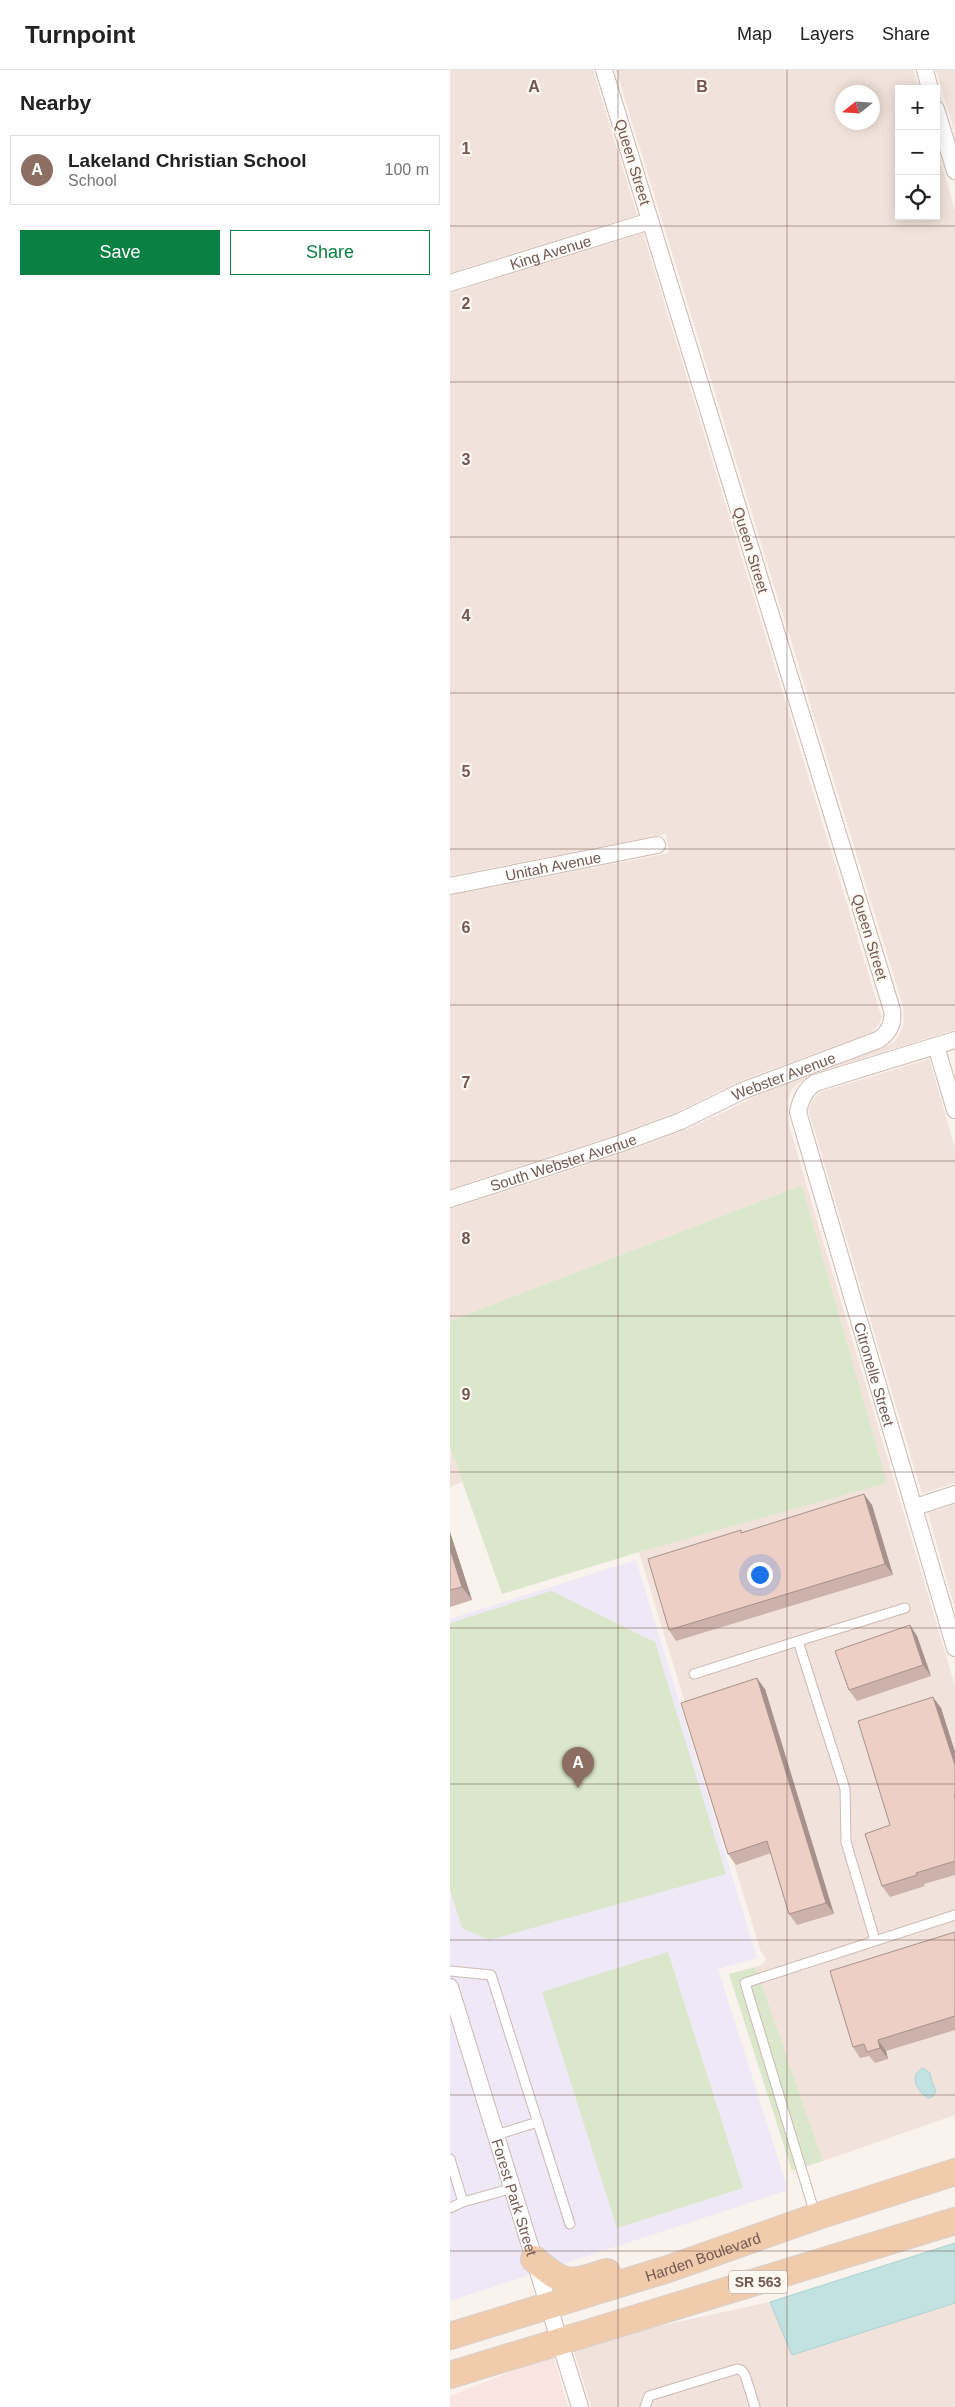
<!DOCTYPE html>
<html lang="en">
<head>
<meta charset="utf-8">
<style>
  body { margin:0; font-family:Arial,sans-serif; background:#f2f2f2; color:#222 }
  .controls { position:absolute; right:15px; top:15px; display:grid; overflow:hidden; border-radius:0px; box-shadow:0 2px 12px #0003 }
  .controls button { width:45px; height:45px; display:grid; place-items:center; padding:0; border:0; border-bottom:1px solid #e0e0e0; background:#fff; color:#222; font:25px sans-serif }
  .compass { position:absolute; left:385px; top:15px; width:45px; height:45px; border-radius:50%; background:#fff; box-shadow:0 2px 12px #0003; rotate:253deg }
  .you { position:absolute; left:309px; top:1504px; width:18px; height:18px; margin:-12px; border:4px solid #fff; border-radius:50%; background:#1a73e8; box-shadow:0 0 0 8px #1a73e833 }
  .badge { display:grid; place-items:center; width:32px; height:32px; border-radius:50%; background:#0b8043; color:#fff; font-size:16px; font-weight:700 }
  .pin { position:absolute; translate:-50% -41px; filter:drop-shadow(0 1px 2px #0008) }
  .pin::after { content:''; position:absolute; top:26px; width:18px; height:15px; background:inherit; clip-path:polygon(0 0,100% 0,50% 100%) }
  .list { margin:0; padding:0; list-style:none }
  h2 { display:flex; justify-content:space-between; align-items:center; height:65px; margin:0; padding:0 20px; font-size:21px }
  h2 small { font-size:16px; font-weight:400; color:#767676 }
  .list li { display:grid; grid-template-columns:32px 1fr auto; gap:15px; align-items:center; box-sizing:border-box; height:70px; margin:0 10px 10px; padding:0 10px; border:1px solid #e0e0e0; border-radius:0px }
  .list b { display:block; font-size:19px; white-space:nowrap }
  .list p { margin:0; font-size:16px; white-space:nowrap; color:#767676 }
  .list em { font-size:16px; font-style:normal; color:#767676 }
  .actions { display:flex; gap:10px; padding:15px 20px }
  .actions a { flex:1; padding:11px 0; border:1px solid #0b8043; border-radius:0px; text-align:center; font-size:18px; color:#0b8043 }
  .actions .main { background:#0b8043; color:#fff }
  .icon { flex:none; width:28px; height:28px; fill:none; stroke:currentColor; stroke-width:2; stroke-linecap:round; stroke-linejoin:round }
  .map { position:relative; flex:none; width:505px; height:2337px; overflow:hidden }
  header { display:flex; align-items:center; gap:30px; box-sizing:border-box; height:70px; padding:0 25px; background:#fff; border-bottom:1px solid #e0e0e0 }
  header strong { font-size:24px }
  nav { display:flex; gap:28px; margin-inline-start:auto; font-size:18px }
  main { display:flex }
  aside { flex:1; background:#fff }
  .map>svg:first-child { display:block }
  .residential { fill:#f1e3db; fill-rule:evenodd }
  .commercial { fill:#f9e4e1 }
  .education { fill:#efe8f7 }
  .green { fill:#dbe7cb }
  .water { fill:#c2e2e1; stroke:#a9d3d2 }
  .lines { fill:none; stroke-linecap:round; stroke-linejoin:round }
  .lane-casing { stroke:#ccbab2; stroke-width:11 }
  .street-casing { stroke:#ccbab2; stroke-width:18 }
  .primary-casing { stroke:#d8d0ce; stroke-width:28 }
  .lane { stroke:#fff; stroke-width:9 }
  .street { stroke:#fff; stroke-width:16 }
  .primary { stroke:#f0ccad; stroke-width:26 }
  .wall { fill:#ccb2aa }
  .shaded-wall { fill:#a6918b }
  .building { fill:#edcfc6; stroke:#a6918b }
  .grid { fill:none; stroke:#735851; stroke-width:1; stroke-opacity:0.55 }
  .labels { text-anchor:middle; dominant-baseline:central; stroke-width:4.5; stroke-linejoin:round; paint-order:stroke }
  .shield { fill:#fdf7f2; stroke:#9c8881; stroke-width:1 }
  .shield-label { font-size:14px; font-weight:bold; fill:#735851 }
  .street-label { font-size:15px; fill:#735851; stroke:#fdf7f2 }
  .grid-label { font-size:16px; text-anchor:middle; font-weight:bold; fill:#735851; stroke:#fdf7f2; stroke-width:4.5; stroke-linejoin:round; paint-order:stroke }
</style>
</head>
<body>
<header>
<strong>Turnpoint</strong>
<nav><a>Map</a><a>Layers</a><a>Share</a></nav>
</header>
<main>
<aside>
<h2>Nearby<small></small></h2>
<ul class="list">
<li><span class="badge" style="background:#8d6e63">A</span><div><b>Lakeland Christian School</b><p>School</p></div><em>100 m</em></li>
</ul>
<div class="actions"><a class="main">Save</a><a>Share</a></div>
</aside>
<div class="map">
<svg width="505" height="2337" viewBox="0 0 505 2337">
  <rect width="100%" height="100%" fill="#faf2ec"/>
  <!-- residential -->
  <path class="residential" d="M 0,0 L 143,0 L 187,145 L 0,203 Z
    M 166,0 L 463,0 L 469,19 L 449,19 L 449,146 L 486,146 L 486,76 L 505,140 L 505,960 L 362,1004 L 342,1019 L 336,1034 L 338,1035 L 339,1056 L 505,1616 L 505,2045 L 373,2091 L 306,1897 L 314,1893 L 316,1888 L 311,1882 L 189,1482 L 436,1412 L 352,1115 L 0,1251 L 0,1139 L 173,1083 L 240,1058 L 315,1022 L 352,1007 L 431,979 L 445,971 L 454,955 L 453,936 ZM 392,22 L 422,22 L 422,52 L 392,52 Z
    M 486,0 L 505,0 L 505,63 Z
    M 193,163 L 432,949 L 423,962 L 288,1012 L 227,1042 L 166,1065 L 0,1119 L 0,825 L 219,783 L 216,764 L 0,806 L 0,223 Z
    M 479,989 L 505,1078 L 505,1413 L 472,1424 L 359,1042 L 361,1032 L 370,1022 Z
    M 0,1377 L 12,1412 L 0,1417 Z
    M 505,1434 L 505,1539 L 478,1443 Z
    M 320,2232 L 342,2285 L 505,2233 L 505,2337 L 141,2337 L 123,2278 L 159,2267 Z"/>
  <!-- commercial -->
  <path class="commercial" d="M 103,2285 L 118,2337 L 0,2337 L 0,2326 Z"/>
  <!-- education -->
  <path class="education" d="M 186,1490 L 307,1888 L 268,1899 L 338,2120 L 0,2231 L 0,1549 Z"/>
  <!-- green -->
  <path class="green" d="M 352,1115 L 437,1413 L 189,1482 L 52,1524 L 0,1377 L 0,1251 Z
    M 101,1521 L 205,1572 L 276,1804 L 39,1870 L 12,1858 L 0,1820 L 0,1553 Z
    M 218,1882 L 293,2118 L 167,2158 L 92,1922 Z
    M 306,1897 L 373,2091 L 342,2101 L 279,1904 Z"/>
  <!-- water -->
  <path class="water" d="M 473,1998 L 480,2003 L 482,2012 L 486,2021 L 482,2027 L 478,2028 C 467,2021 458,2006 473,1998 Z
    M 505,2173 L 505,2233 L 342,2285 L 320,2232 Z"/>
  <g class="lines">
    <!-- lane casing -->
    <g class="lane-casing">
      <path id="lane" d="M 348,1571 L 455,1538
        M 244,1604 L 348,1571 L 395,1719 L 396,1772 L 425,1870
        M 0,1901 L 41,1905 L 120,2154
        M 46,2065 L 88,2052
        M 0,2089 L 13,2132 L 63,2118
        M 0,2138 L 13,2132
        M 365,2144 L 295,1913 L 505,1845
        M 195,2337 L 199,2326 L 287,2299 L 291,2300 L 295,2305 L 305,2337"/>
    </g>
    <!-- street casing -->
    <g class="street-casing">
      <g id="street">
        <path d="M 475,0 L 480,19"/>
        <path d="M 486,39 L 505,101"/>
        <path id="s1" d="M 0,213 L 200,151"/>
        <path id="s2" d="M 0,816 L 207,775"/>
        <path id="s3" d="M 505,970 L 365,1013 C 354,1021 351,1029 348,1042 L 505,1578"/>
        <path d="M 486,976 L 505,1040"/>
        <path id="s4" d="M 0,1129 L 169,1074 L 231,1051 L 292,1021 L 428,970 C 439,963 444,953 442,940 L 154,0"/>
        <path d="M 465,1437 L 505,1424"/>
        <path id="s5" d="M 0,1917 L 130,2337"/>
      </g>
    </g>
    <!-- primary casing -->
    <g class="primary-casing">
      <g id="primary">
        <path d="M 84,2189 C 115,2216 119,2214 157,2202"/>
        <path id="s6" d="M 0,2266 L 218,2199 L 365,2147 L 505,2102"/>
        <path d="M 0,2305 L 505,2151"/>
      </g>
    </g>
    <!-- lane -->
    <use href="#lane" class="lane"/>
    <!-- street -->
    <use href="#street" class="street"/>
    <!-- primary -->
    <use href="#primary" class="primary"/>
  </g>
  <!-- wall -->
  <path class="wall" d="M 422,1435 L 443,1505 L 226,1571 L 219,1560 L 292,1462 Z
    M 0,1462 L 22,1530 L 0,1537 Z
    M 467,1566 L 481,1606 L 407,1631 L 399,1620 Z
    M 315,1619 L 384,1844 L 347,1855 L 339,1844 L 321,1783 L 286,1795 L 278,1784 Z
    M 491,1638 L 505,1682 L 505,1805 L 474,1814 L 475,1816 L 440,1827 L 432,1816 L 440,1755 Z
    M 505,1862 L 505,1960 L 436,1981 L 438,1989 L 425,1993 L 419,1986 L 410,1988 L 403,1977 Z"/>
  <!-- shaded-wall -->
  <path class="shaded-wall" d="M 414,1424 L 422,1435 L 443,1505 L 435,1494 Z
    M 0,1462 L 22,1530 L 12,1517 L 0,1479 Z
    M 460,1555 L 467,1566 L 481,1606 L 473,1595 Z
    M 307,1608 L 315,1619 L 384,1844 L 376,1833 Z
    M 483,1627 L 491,1638 L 505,1682 L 505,1695 Z
    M 428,1970 L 436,1981 L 438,1989 L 430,1978 Z"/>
  <!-- building -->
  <path class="building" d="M 414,1424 L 435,1494 L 219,1560 L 198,1489 L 291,1460 L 291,1463 Z
    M 0,1479 L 12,1517 L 0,1520 Z
    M 460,1555 L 473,1595 L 399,1620 L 385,1581 Z
    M 307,1608 L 376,1833 L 339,1844 L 317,1771 L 278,1784 L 231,1633 Z
    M 483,1627 L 505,1695 L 505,1724 L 504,1725 L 505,1729 L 505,1791 L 466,1803 L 467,1805 L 432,1816 L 415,1764 L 440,1755 L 408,1651 Z
    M 505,1862 L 505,1946 L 428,1970 L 430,1978 L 417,1982 L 414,1974 L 403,1977 L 380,1901 Z"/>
  <!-- grid -->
  <path class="grid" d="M 168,0 L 168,2337M 337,0 L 337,2337M 0,156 L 505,156M 0,312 L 505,312M 0,467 L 505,467M 0,623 L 505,623M 0,779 L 505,779M 0,935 L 505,935M 0,1091 L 505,1091M 0,1246 L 505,1246M 0,1402 L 505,1402M 0,1558 L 505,1558M 0,1714 L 505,1714M 0,1870 L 505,1870M 0,2025 L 505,2025M 0,2181 L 505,2181"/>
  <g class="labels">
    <!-- shield labels -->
    <rect class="shield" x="279" y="2200.5" width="58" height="23" rx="4"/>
    <g class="shield-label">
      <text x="308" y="2212">SR 563</text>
    </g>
    <!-- street labels -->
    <g class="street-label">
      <text transform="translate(183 92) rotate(73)">Queen Street</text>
      <text stroke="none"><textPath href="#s1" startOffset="105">King Avenue</textPath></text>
      <text transform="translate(301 480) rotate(73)">Queen Street</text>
      <text stroke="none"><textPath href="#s2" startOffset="105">Unitah Avenue</textPath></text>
      <text transform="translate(420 867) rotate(73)">Queen Street</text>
      <text stroke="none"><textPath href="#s4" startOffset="356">Webster Avenue</textPath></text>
      <text stroke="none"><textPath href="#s4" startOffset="119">South Webster Avenue</textPath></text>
      <text stroke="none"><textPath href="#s3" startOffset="454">Citronelle Street</textPath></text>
      <text stroke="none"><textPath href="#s5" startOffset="220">Forest Park Street</textPath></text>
      <text stroke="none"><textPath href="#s6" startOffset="265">Harden Boulevard</textPath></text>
    </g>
  </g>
  <g class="grid-label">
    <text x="84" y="22">A</text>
    <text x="252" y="22">B</text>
    <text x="16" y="84">1</text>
    <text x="16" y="239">2</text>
    <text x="16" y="395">3</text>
    <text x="16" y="551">4</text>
    <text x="16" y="707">5</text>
    <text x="16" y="863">6</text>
    <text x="16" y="1018">7</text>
    <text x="16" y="1174">8</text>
    <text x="16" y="1330">9</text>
  </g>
</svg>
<div class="controls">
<button>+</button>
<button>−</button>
<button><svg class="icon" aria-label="locate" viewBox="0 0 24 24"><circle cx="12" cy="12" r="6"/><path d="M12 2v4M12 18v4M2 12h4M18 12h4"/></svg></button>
</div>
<svg class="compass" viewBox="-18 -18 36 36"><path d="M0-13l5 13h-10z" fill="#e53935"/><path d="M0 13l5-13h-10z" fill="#767676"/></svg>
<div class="you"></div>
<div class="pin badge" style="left:128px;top:1718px;background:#8d6e63">A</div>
</div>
</main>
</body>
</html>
